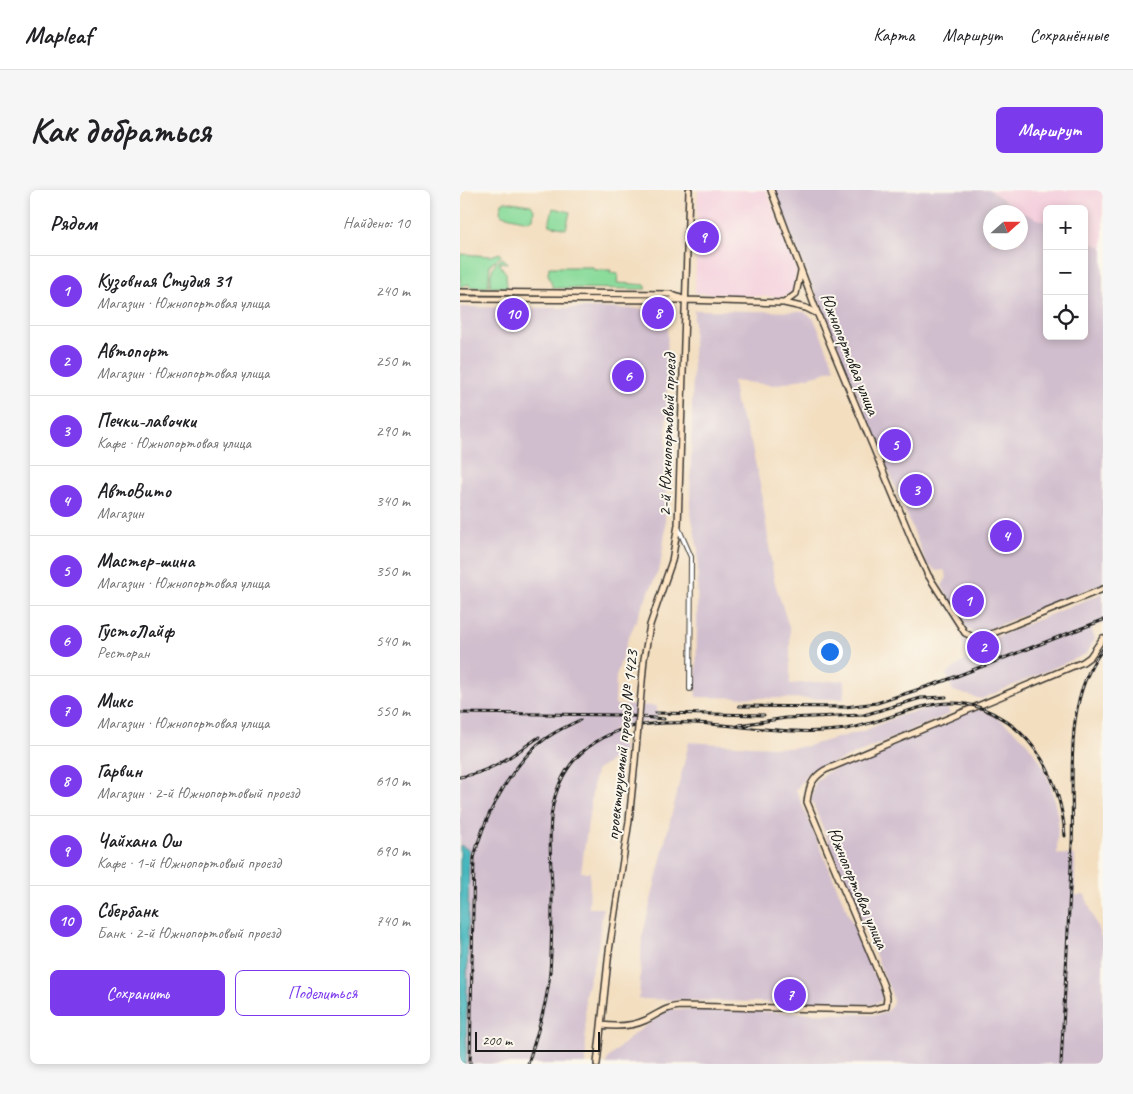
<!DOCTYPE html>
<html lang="ru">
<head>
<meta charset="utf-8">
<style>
  body { margin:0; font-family:Caveat,sans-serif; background:#f6f6f6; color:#202124 }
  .controls { position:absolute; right:15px; top:15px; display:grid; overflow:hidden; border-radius:8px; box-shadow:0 2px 8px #0003 }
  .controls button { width:45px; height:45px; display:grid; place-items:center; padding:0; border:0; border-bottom:1px solid #e0e0e0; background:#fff; color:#202124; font:25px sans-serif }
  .compass { position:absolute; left:523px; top:15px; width:45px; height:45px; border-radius:50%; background:#fff; box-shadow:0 2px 8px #0003; rotate:69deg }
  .scale { position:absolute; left:15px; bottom:12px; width:125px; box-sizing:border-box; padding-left:5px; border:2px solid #1c1c1c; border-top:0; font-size:14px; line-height:18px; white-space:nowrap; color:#1c1c1c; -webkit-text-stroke:4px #fbf7ec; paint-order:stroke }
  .you { position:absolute; left:369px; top:461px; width:18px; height:18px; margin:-12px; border:4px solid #fff; border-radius:50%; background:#1a73e8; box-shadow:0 0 0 8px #1a73e833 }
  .badge { display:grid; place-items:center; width:32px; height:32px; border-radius:50%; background:#7c3aed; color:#fff; font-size:16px; font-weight:700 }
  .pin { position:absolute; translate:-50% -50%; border:2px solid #fff; box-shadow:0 1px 5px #0006 }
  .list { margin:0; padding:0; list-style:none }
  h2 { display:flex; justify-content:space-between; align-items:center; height:65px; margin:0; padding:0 20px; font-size:21px }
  h2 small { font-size:16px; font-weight:400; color:#757577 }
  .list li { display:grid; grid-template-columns:32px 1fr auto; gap:15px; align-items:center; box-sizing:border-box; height:70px; padding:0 20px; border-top:1px solid #e0e0e0 }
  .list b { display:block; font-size:19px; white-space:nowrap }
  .list p { margin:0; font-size:16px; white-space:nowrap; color:#757577 }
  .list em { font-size:16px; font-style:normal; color:#757577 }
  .actions { display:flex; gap:10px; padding:15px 20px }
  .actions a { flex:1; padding:11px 0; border:1px solid #7c3aed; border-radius:8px; text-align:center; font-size:18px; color:#7c3aed }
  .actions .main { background:#7c3aed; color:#fff }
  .icon { flex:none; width:28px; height:28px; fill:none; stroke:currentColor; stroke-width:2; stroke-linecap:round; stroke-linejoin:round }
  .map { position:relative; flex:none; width:643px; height:874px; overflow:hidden; border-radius:8px }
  header { display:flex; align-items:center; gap:30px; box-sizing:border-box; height:70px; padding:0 25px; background:#fff; border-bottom:1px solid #e0e0e0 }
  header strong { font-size:24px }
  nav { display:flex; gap:28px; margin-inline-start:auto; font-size:18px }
  .intro { display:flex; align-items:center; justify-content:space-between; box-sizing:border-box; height:120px; padding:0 30px }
  h1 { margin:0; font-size:35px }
  .button { padding:12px 22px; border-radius:8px; background:#7c3aed; color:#fff; font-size:18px; font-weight:700 }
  main { display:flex; gap:30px; padding:0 30px }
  aside { flex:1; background:#fff; border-radius:8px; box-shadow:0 2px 8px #0003 }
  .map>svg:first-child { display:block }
  .built { fill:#f4cfdd }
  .industrial { fill:#d0bdcd; fill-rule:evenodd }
  .green { fill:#8bdb9b; stroke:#547c5c }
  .water { fill:#47b7be; stroke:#326a6d }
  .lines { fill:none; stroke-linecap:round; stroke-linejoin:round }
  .street-casing { stroke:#3c3935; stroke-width:6 }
  .secondary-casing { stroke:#3c3935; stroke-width:8 }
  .street { stroke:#fff; stroke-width:4 }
  .secondary { stroke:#fde5c5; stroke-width:5 }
  .rail-casing { stroke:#1c1c1c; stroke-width:3 }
  .rail { stroke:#fbf7ec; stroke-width:1; stroke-dasharray:4; stroke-linecap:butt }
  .secondary-bridge-casing { stroke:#3c3935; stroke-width:8; stroke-linecap:butt }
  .secondary-bridge { stroke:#fde5c5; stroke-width:5 }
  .labels { text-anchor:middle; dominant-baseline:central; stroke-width:4; stroke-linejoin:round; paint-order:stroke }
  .street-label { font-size:18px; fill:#1c1c1c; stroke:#fbf7ec }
</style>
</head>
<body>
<header>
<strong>Mapleaf</strong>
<nav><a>Карта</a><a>Маршрут</a><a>Сохранённые</a></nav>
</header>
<div class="intro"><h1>Как добраться</h1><a class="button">Маршрут</a></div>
<main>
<aside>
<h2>Рядом<small>Найдено: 10</small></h2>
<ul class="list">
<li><span class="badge">1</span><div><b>Кузовная Студия 31</b><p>Магазин · Южнопортовая улица</p></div><em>240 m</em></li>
<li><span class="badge">2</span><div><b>Автопорт</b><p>Магазин · Южнопортовая улица</p></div><em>250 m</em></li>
<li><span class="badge">3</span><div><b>Печки-лавочки</b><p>Кафе · Южнопортовая улица</p></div><em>290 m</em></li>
<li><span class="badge">4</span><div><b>АвтоВито</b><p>Магазин</p></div><em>340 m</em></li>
<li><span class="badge">5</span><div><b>Мастер-шина</b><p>Магазин · Южнопортовая улица</p></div><em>350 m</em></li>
<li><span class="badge">6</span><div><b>ГустоЛайф</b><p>Ресторан</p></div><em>540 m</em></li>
<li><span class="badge">7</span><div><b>Микс</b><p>Магазин · Южнопортовая улица</p></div><em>550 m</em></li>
<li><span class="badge">8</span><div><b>Гарвин</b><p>Магазин · 2-й Южнопортовый проезд</p></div><em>610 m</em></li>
<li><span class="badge">9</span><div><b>Чайхана Ош</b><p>Кафе · 1-й Южнопортовый проезд</p></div><em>690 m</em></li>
<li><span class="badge">10</span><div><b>Сбербанк</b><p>Банк · 2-й Южнопортовый проезд</p></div><em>740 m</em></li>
</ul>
<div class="actions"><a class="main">Сохранить</a><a>Поделиться</a></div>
</aside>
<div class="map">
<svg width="643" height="874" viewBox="0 0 643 874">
  <rect width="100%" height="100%" fill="#fbf7ec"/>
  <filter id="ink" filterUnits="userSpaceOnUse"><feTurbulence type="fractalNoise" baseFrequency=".02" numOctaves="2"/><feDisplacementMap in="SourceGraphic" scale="10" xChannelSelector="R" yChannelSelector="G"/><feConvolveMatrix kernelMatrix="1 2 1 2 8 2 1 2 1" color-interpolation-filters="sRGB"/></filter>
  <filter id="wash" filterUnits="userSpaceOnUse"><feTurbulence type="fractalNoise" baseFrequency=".0096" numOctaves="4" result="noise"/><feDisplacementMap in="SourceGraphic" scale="20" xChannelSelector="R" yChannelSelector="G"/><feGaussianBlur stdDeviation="1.12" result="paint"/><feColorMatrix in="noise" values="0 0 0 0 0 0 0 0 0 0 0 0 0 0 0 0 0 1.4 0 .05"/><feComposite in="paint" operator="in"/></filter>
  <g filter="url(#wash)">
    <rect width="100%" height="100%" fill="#f3dec0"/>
    <!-- built -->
    <path class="built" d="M 238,0 L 306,0 L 336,76 L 335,100 L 324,107 L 235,103 Z
      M 530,0 L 643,0 L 643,57 L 624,51 L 624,19 L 587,19 L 587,33 L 559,21 Z"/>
    <!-- industrial -->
    <path class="industrial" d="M 313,0 L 530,0 L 559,21 L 587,33 L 587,146 L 624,146 L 624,51 L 643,57 L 643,393 L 517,444 L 507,439 L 482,396 L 487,387 L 484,380 L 477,381 L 467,374 ZM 530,22 L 560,22 L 560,52 L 530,52 Z
      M 0,117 L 208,119 L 205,344 L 200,377 L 167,451 L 156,487 L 155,515 L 197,516 L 197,531 L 170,534 L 153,539 L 165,561 L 136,581 L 134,590 L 121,682 L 130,682 L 129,718 L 143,718 L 138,757 L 125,805 L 126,874 L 6,874 L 9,661 L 0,655 Z
      M 234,120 L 344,122 L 354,129 L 375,178 L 357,185 L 315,195 L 273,191 L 276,213 L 291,253 L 301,299 L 314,390 L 330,440 L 330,494 L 384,490 L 384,509 L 236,507 L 238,360 L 230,318 Z
      M 643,403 L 643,432 L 631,438 L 635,449 L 626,464 L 521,509 L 493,501 L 486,484 L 508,468 L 501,448 L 521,453 Z
      M 487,517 L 490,524 L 347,584 L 336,600 L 422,804 L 421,811 L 412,815 L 179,809 L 182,748 L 229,552 L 328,558 L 347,556 L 406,540 L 438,526 L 469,518 Z
      M 517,518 L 536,526 L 565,550 L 580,571 L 591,595 L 598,629 L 597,664 L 615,665 L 615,705 L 625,705 L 643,752 L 643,874 L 146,874 L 148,868 L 174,844 L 210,819 L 419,825 L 428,821 L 433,813 L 432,805 L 351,609 L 355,593 L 366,583 Z"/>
    <!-- green -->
    <path class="green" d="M 45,11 L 71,15 L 74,20 L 73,29 L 68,31 L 42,25 L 40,22 L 42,13 Z
      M 93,18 L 110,22 L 106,39 L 89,35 Z
      M 40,63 L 41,66 L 30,75 L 28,97 L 10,97 L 9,94 L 0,97 L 0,64 L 31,66 Z
      M 43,68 L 47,73 L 40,72 L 40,75 L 46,83 L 47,97 L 30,97 C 31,85 30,74 43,68 Z
      M 89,77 L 133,77 L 134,80 L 151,80 L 150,83 L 158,84 L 157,93 L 186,95 L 186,99 L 93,98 L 88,84 Z"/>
    <!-- water -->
    <path class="water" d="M 0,655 L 9,660 L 6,874 L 0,874 Z"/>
  </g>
  <g filter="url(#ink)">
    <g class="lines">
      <!-- street casing -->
      <g class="street-casing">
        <path id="street" d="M 218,337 L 231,367 L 230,499"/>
      </g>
      <!-- secondary casing -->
      <g class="secondary-casing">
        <path id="secondary" d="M 311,0 L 358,125 L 454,355 L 468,385 L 505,443 L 513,447 L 521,448 L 643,399
          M 0,102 L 210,104 L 223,109
          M 0,109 L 225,110 L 324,113 L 336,104 L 341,81
          M 324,113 L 346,118 L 358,124
          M 184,469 L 190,435 L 212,371 L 218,335 L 229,0
          M 142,835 C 157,837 173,836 186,830 C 198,824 206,817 220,816 L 410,820 L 426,816 L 427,807 L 423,794 L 347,612 C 349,596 352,588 365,580 L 623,472 L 630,467 L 643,448
          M 137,874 L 149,761 L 169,631 L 175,571"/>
      </g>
      <!-- street -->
      <use href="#street" class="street"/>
      <!-- secondary -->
      <use href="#secondary" class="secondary"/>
      <!-- rail casing -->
      <g class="rail-casing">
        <path id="rail" d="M 279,516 L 385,517 L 417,513 L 484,491 L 643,430
          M 0,523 L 160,525 L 204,529
          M 196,523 L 304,525
          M 279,535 L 326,528 L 404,525 L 461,508 L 486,507
          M 0,587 C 32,582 53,565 79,547
          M 10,874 L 14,668 C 22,631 48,582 77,555 C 90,544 105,537 120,530
          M 68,874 C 77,844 87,814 90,782 C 92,754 92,725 92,697 C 90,651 83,605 116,568 C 130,553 154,540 175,536 C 244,524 315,549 386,539 C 431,532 474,501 521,518 C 575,539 601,591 605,646
          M 601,874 C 605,801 609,727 612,654 C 615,591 601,512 643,459"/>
      </g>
      <!-- rail -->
      <use href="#rail" class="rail"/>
      <!-- secondary-bridge casing -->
      <g class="secondary-bridge-casing">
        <path id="secondary-bridge" d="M 175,571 L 184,469"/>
      </g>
      <!-- secondary-bridge -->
      <use href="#secondary-bridge" class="secondary-bridge"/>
    </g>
  </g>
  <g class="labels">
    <!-- street labels -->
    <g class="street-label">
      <text transform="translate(390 164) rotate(68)">Южнопортовая улица</text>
      <text transform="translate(207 245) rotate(-88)">2-й Южнопортовый проезд</text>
      <text transform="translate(162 555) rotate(-84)">проектируемый проезд № 1423</text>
      <text transform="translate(398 698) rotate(67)">Южнопортовая улица</text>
    </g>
  </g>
</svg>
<div class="controls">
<button>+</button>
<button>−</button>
<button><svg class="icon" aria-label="locate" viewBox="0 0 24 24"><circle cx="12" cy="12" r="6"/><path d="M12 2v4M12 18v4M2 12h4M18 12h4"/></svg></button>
</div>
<svg class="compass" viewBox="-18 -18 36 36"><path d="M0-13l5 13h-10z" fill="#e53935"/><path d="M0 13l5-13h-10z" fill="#757577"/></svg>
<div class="scale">200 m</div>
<div class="you"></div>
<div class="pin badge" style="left:508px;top:411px">1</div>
<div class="pin badge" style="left:523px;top:457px">2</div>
<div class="pin badge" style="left:456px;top:300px">3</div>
<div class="pin badge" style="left:546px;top:346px">4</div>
<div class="pin badge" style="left:435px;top:255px">5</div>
<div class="pin badge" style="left:168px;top:186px">6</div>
<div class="pin badge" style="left:330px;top:805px">7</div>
<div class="pin badge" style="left:198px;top:123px">8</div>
<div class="pin badge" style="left:243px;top:47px">9</div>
<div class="pin badge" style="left:53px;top:124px">10</div>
</div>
</main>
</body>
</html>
